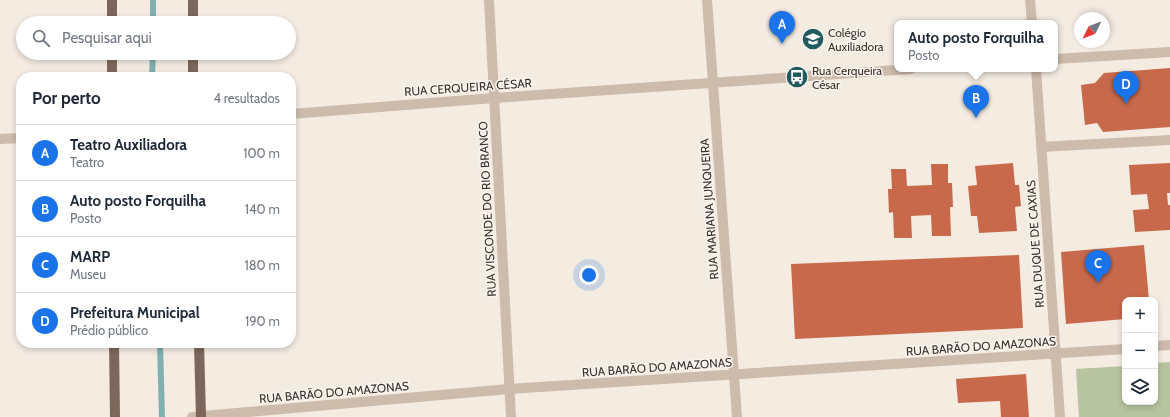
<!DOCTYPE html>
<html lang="pt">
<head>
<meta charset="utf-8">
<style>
  body { margin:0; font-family:Cabin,sans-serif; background:#f6f6f7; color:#1f2937 }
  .controls { position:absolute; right:12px; bottom:12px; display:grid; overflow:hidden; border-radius:8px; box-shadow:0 2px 6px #0003 }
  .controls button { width:36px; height:36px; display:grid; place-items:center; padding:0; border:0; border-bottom:1px solid #e0e1e3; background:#fff; color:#1f2937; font:20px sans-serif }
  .compass { position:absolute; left:1074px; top:12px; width:36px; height:36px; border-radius:50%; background:#fff; box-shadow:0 2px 6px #0003; rotate:227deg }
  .you { position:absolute; left:589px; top:275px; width:14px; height:14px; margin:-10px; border:3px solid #fff; border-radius:50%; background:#1a73e8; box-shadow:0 0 0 6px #1a73e833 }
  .badge { display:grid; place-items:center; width:26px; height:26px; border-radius:50%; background:#1a73e8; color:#fff; font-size:13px; font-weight:700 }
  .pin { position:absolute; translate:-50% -33px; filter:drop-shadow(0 1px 2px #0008) }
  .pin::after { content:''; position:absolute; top:21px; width:14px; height:12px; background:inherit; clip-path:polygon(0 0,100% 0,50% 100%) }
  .popup { position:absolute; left:894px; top:20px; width:164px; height:52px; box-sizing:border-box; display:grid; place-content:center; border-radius:8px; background:#fff; filter:drop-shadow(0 1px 3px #0005); font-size:13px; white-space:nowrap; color:#747a83 }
  .popup b { font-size:15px; color:#1f2937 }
  .popup::after { content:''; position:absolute; left:50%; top:100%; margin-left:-8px; border:8px solid transparent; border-top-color:#fff }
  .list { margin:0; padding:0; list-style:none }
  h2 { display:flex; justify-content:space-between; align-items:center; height:52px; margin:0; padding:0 16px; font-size:17px }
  h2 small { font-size:13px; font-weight:400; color:#747a83 }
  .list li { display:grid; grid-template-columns:26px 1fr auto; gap:12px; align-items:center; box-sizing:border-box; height:56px; padding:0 16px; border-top:1px solid #e0e1e3 }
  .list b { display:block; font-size:15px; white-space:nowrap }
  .list p { margin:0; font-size:13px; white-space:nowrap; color:#747a83 }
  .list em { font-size:13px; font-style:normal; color:#747a83 }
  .icon { flex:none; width:22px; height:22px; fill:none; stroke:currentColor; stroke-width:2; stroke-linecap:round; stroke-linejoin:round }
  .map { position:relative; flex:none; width:1170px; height:417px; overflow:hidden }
  .search { position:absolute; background:#fff; box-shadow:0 2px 6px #0003; left:16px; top:16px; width:280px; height:44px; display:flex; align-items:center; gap:10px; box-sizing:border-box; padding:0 14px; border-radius:22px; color:#747a83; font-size:15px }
  .panel { position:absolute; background:#fff; box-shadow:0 2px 6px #0003; left:16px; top:72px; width:280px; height:276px; border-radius:16px }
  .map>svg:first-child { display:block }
  .green { fill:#b8c4a0 }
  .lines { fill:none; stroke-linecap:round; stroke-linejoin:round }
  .stream { stroke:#7fb0b2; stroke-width:6 }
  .building { fill:#c8694b }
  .lane { stroke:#cdbbac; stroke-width:10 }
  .street { stroke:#cdbbac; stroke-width:10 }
  .primary { stroke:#7d675c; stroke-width:10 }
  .labels { text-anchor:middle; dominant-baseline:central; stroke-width:3; stroke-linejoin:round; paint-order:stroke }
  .poi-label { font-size:12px; fill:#3b302b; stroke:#fbf5ee; text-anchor:start }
  .street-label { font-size:12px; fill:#3b302b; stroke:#fbf5ee }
</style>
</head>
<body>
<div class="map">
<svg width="1170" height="417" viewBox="0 0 1170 417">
  <rect width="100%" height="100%" fill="#f4ebe1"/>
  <!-- green -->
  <path class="green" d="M 1170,362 L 1170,417 L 1079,417 L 1076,369 L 1125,366 L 1125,402 L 1155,402 L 1155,363 Z"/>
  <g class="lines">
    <!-- stream -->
    <path class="stream" d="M 153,23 L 153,0
      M 152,77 L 153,53
      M 160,343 L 162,417"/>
  </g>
  <!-- building -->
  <path class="building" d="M 1170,68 L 1170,127 L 1103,132 L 1097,123 L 1085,125 L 1081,85 L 1095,83 L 1104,73 Z
    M 1013,163 L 1015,185 L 1019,185 L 1021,206 L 1015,207 L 1017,231 L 979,233 L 977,216 L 971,216 L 968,186 L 977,185 L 975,166 Z
    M 1170,163 L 1170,193 L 1167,193 L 1168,205 L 1170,205 L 1170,230 L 1135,232 L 1133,210 L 1149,209 L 1147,194 L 1131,195 L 1129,165 Z
    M 931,164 L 948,164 L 948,183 L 952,183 L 953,207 L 950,207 L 951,236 L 932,236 L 931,215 L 911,216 L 912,238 L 894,238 L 893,212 L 889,213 L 888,189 L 892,189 L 891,169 L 906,169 L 907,186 L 932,185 Z
    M 1144,245 L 1149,300 L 1125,300 L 1125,319 L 1066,324 L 1061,252 Z
    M 1019,255 L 1023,328 L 795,339 L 791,264 Z
    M 1026,374 L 1029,417 L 1001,417 L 1000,401 L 958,403 L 956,379 Z"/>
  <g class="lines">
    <!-- lane -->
    <path class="lane" d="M 1041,147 L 1170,140"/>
    <!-- street -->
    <path class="street" d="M 489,0 L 511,417
      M 707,0 L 737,417
      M 1030,0 L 1032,23
      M 1055,59 L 1170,52
      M 1036,69 L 1060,417
      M 291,114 L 494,98 L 911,69
      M 0,139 L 21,138
      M 1155,346 L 1170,345
      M 192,417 L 509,389 L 1125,349"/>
    <!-- primary -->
    <path class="primary" d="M 112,23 L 112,0
      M 193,23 L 193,0
      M 112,77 L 112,53
      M 193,77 L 193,53
      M 114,343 L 115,417
      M 199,343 L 201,417"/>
  </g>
  <!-- icons -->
  <defs>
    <g id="school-disc" transform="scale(1.15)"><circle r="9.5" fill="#1f5a5e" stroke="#fbf5ee"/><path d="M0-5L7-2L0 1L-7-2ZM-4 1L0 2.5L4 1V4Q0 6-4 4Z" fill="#fff"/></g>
    <g id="bus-disc" transform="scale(1.15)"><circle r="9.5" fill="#1f5a5e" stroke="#fbf5ee"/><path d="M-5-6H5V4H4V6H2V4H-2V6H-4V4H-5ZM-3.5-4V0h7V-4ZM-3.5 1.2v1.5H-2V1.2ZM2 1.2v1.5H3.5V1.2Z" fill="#fff"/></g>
  </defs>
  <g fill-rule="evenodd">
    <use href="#school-disc" x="813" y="39"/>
    <use href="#bus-disc" x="797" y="77"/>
  </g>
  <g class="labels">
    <!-- poi labels -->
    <g class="poi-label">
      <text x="828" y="32">Colégio<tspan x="828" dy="14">Auxiliadora</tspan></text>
      <text x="812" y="70">Rua Cerqueira<tspan x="812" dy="14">César</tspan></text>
    </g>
    <!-- street labels -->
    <g class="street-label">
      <text transform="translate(468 87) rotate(-4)">RUA CERQUEIRA CÉSAR</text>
      <text transform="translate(487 209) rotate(-93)">RUA VISCONDE DO RIO BRANCO</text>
      <text transform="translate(709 209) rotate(-94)">RUA MARIANA JUNQUEIRA</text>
      <text transform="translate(1035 244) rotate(-94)">RUA DUQUE DE CAXIAS</text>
      <text transform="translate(981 346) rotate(-4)">RUA BARÃO DO AMAZONAS</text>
      <text transform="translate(657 367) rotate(-4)">RUA BARÃO DO AMAZONAS</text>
      <text transform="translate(334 392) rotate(-5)">RUA BARÃO DO AMAZONAS</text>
    </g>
  </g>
</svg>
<div class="controls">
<button>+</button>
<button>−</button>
<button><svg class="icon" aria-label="layers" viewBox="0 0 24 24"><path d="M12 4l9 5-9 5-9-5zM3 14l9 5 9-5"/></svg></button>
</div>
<svg class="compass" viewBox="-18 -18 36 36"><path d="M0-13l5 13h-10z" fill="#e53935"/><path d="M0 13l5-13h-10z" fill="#747a83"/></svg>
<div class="you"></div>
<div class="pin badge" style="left:782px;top:44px">A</div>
<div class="pin badge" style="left:976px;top:118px">B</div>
<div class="popup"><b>Auto posto Forquilha</b>Posto</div>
<div class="pin badge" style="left:1098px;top:283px">C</div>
<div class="pin badge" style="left:1126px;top:104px">D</div>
<div class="search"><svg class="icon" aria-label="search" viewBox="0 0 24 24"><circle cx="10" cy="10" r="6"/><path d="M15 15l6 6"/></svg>Pesquisar aqui</div>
<section class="panel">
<h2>Por perto<small>4 resultados</small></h2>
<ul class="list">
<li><span class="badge">A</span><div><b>Teatro Auxiliadora</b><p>Teatro</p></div><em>100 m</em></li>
<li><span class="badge">B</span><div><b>Auto posto Forquilha</b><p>Posto</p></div><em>140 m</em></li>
<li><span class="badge">C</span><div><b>MARP</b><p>Museu</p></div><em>180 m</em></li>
<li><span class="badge">D</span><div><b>Prefeitura Municipal</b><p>Prédio público</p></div><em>190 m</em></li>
</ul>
</section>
</div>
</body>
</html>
